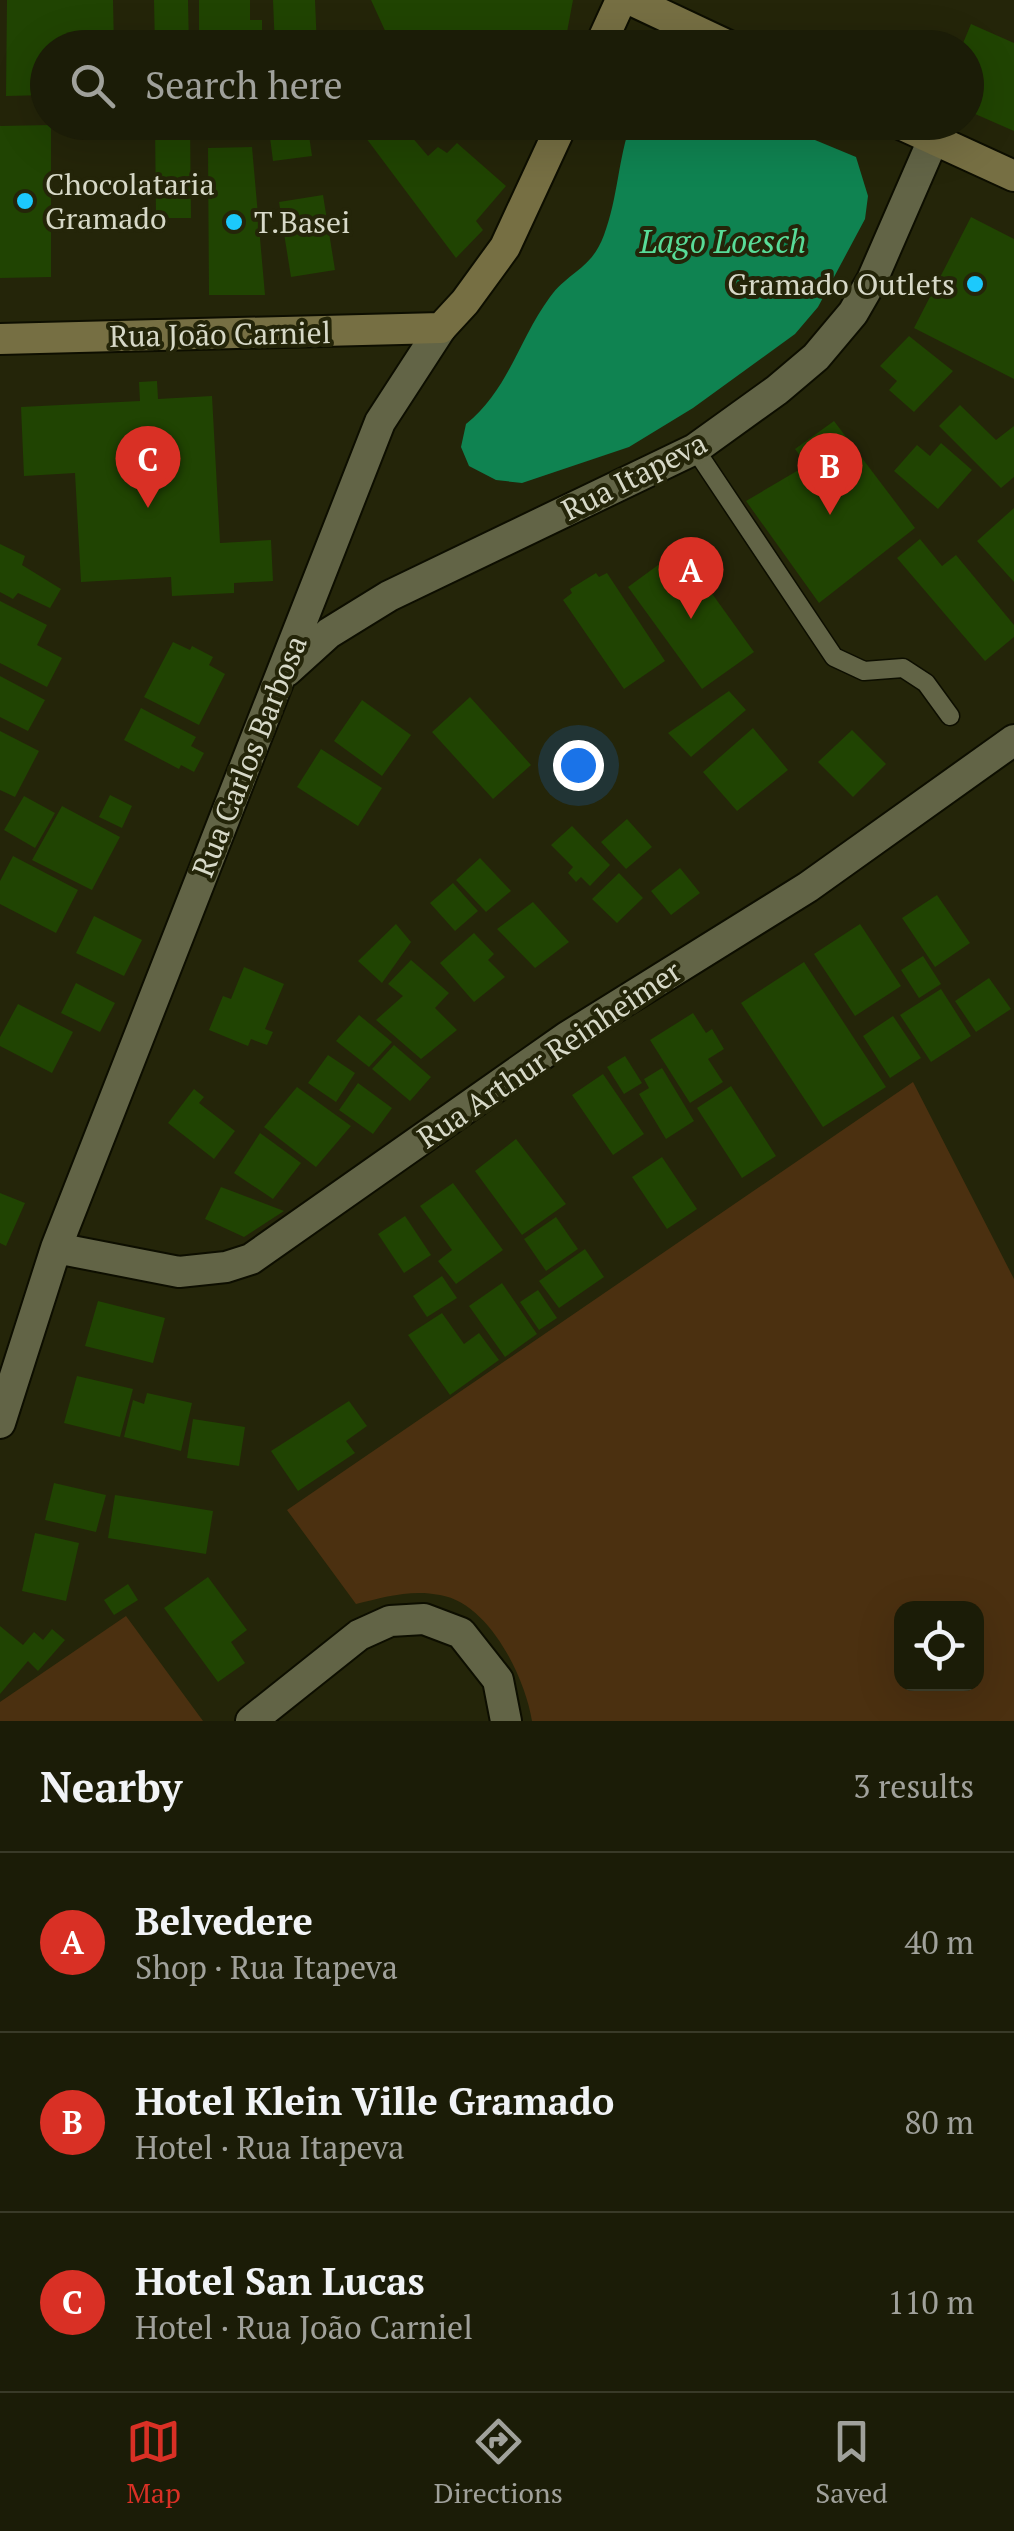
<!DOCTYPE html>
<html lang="en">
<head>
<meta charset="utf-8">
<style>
  body { margin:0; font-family:"PT Serif",serif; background:#282915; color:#f1f3f6 }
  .controls { position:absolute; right:30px; bottom:30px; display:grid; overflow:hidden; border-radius:20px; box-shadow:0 10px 40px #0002 }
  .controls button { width:90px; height:90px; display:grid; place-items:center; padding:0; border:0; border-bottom:2px solid #393a28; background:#1b1c07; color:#f1f3f6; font:50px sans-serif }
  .you { position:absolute; left:578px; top:765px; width:35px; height:35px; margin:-25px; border:8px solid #fff; border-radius:50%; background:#1a73e8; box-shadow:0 0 0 15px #1a73e833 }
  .badge { display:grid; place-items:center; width:65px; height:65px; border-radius:50%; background:#d93025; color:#fff; font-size:32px; font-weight:700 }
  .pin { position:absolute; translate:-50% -82px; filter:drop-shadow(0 2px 5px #0008) }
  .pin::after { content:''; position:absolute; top:52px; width:35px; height:30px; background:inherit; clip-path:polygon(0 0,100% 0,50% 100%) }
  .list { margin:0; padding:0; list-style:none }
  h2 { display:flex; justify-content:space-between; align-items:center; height:130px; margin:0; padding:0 40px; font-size:42px }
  h2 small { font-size:32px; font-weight:400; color:#a0a19b }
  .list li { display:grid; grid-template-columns:65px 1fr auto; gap:30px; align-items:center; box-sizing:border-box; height:180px; padding:0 40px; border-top:2px solid #393a28 }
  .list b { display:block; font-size:38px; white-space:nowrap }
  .list p { margin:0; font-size:32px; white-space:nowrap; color:#a0a19b }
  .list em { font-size:32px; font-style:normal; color:#a0a19b }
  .icon { flex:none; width:55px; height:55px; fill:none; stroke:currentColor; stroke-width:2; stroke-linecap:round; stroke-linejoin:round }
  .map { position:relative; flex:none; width:1014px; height:1721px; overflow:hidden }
  .search { position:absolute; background:#1b1c07; box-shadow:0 10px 40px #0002; left:30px; right:30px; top:30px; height:110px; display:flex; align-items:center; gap:25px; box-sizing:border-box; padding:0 35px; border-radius:55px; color:#a0a19b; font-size:38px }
  .sheet { height:670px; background:#1b1c07 }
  nav { display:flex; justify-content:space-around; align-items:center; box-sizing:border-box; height:140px; border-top:2px solid #393a28; background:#1b1c07; font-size:28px; color:#a0a19b }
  nav a { display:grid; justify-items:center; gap:5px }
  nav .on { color:#d93025 }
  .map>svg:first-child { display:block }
  .green { fill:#4b3010; fill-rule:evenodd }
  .water { fill:#0f8351 }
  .building { fill:#204402 }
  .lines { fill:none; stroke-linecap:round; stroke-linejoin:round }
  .lane-casing { stroke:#0d0e00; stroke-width:21 }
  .street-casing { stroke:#0d0e00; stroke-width:34 }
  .secondary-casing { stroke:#0d0e00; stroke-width:34 }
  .lane { stroke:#626446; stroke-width:18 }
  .street { stroke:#626446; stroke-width:30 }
  .secondary { stroke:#766f43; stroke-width:30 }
  .poi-dot { fill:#1cc9fc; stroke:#242509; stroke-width:4 }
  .labels { text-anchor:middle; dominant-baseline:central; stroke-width:8; stroke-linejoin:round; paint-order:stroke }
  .poi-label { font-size:30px; fill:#d7d9c8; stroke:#242509; text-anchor:start }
  .street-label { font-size:30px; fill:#d7d9c8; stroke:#242509 }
  .water-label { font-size:32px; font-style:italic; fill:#58dc98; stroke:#242509 }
</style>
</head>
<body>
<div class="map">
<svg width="1014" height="1721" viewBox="0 0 1014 1721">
  <rect width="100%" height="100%" fill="#242509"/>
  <!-- green -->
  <path class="green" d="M 913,1082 L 1014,1279 L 1014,1721 L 532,1721 C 525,1677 489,1603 440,1595 C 411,1589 384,1597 356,1604 L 287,1510 ZM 902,1608 L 976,1608 L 976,1684 L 902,1684 Z
    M 126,1616 L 203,1721 L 0,1721 L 0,1702 Z"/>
  <!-- water -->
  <path class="water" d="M 631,123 L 774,123 L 856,157 L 868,196 L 865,219 L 818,307 L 795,334 L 693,408 L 629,447 L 522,483 L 496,480 L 469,466 L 461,447 L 466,424 C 508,391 519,339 550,297 C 569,271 591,270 604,235 C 618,198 618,159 631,123 Z"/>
  <!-- building -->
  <path class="building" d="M 7,0 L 113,0 L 114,48 L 48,48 L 48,95 L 6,96 Z
    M 154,0 L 188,0 L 189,48 L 155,48 Z
    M 199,0 L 250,0 L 250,20 L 262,20 L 262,48 L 199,48 Z
    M 273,0 L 315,0 L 317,48 L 275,48 Z
    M 371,0 L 573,0 L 564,48 L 393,48 Z
    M 971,24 L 1014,43 L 1014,131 L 966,110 L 966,48 L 961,48 Z
    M 155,122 L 190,122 L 191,218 L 156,218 Z
    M 268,122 L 307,122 L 312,156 L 273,161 Z
    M 362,122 L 399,122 L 428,156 L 438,147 L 447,153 L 457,143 L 506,186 L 476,221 L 483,230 L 456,258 L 357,126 Z
    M 51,125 L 51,277 L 0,278 L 0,126 Z
    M 252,147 L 265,295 L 209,295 L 208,148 Z
    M 323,195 L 335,270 L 291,277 L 279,202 Z
    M 971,217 L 1014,239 L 1014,379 L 914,328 Z
    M 909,336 L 953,371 L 914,412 L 889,390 L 897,381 L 880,366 Z
    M 157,381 L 158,399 L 212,396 L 220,543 L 271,540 L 273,581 L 234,583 L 234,593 L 172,596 L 171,577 L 81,582 L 75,473 L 24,476 L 21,407 L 140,401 L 139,382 Z
    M 960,405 L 996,440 L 1014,426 L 1014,477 L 1001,488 L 939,426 Z
    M 834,421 L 915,528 L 819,603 L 746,501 L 807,465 L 795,449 Z
    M 941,443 L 972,470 L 938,509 L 894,471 L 917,445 L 930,456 Z
    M 1014,508 L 1014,582 L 977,541 Z
    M 920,539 L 942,566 L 956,555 L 1014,625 L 1014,637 L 985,661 L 897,558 Z
    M 0,544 L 25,556 L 22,565 L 61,589 L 50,608 L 18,593 L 13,599 L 0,592 Z
    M 680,549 L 754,652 L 702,689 L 628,587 Z
    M 596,573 L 599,577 L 607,573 L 665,661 L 624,689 L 563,600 L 572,593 L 570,589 Z
    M 0,601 L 47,625 L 37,645 L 62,658 L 47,687 L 0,663 Z
    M 173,642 L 190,650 L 192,646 L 213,657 L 209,665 L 225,674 L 199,725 L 144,697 Z
    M 0,676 L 45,700 L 28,731 L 0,717 Z
    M 729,691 L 746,710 L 691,757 L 668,733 Z
    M 470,697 L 531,765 L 493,799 L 432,732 Z
    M 362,700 L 411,735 L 382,776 L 334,741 Z
    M 141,708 L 196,737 L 191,746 L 204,753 L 194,772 L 181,765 L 179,769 L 124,740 Z
    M 753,728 L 788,770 L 737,811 L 703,772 Z
    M 852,730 L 886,764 L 853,797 L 818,762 Z
    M 0,731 L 39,751 L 15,797 L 0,790 Z
    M 321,749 L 382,788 L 358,826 L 297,787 Z
    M 110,795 L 132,806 L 122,828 L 99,817 Z
    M 24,796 L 55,813 L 35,848 L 4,830 Z
    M 62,806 L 120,837 L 92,890 L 32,860 Z
    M 627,819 L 652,847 L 626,869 L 601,842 Z
    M 572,826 L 610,865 L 590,886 L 581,877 L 576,882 L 568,873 L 573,867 L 551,845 Z
    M 13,856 L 78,890 L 56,933 L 0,904 L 0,881 Z
    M 480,858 L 511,891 L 486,912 L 456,880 Z
    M 680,868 L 700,893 L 671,915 L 651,891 Z
    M 619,873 L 643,898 L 617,923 L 592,899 Z
    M 453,883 L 478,911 L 455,931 L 430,903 Z
    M 937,895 L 970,943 L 935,967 L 902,918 Z
    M 533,902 L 569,942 L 535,968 L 497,929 Z
    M 94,916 L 142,940 L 124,976 L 76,953 Z
    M 396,924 L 411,942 L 382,983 L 358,961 Z
    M 860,924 L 901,986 L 855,1016 L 814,954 Z
    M 474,933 L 494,954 L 488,960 L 505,977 L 474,1002 L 440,963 Z
    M 923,956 L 941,984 L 919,998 L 901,970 Z
    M 411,960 L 449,993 L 435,1008 L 457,1030 L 421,1059 L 376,1020 L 403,996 L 388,984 Z
    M 804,962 L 886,1087 L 823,1127 L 741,1003 Z
    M 244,967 L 284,984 L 265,1029 L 273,1032 L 267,1045 L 251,1039 L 248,1046 L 209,1030 L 223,996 L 231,999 Z
    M 989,978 L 1011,1009 L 976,1032 L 955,1001 Z
    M 76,983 L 115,1003 L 100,1032 L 61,1013 Z
    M 941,989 L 971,1036 L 931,1062 L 900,1015 Z
    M 18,1004 L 73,1032 L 52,1073 L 0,1046 L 0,1037 Z
    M 693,1013 L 706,1033 L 712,1029 L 724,1049 L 708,1059 L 723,1082 L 690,1103 L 650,1040 Z
    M 359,1015 L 392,1042 L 369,1067 L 336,1041 Z
    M 893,1016 L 921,1058 L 890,1078 L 863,1036 Z
    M 394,1045 L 431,1077 L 410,1101 L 372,1069 Z
    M 328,1055 L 355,1073 L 336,1102 L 308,1083 Z
    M 625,1056 L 642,1083 L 624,1094 L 607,1067 Z
    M 662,1068 L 694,1121 L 666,1139 L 639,1094 L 649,1088 L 644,1079 Z
    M 603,1074 L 644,1134 L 613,1155 L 572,1095 Z
    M 358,1083 L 392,1108 L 373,1134 L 339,1110 Z
    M 731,1086 L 776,1156 L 742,1178 L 697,1108 Z
    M 297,1087 L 351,1126 L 316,1167 L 264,1127 Z
    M 194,1089 L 204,1097 L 199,1103 L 235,1131 L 214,1159 L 168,1123 Z
    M 260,1133 L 301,1163 L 273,1199 L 234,1173 Z
    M 516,1139 L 566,1204 L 522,1235 L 475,1171 Z
    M 662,1157 L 697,1209 L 667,1229 L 632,1177 Z
    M 453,1183 L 503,1250 L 456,1284 L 438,1261 L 452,1250 L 420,1206 Z
    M 221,1187 L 284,1211 L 244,1237 L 205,1219 Z
    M 0,1193 L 25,1203 L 6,1246 L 0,1243 Z
    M 405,1216 L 431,1255 L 404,1273 L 378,1234 Z
    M 556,1217 L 578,1249 L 546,1271 L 524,1239 Z
    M 585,1249 L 604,1277 L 559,1308 L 539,1281 Z
    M 442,1276 L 457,1298 L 427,1317 L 413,1296 Z
    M 502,1283 L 537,1334 L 505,1357 L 469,1306 Z
    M 538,1290 L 557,1318 L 539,1330 L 520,1302 Z
    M 98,1301 L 165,1318 L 153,1363 L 85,1346 Z
    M 442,1313 L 464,1344 L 479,1333 L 499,1360 L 450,1395 L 408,1335 Z
    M 77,1376 L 133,1389 L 120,1437 L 64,1423 Z
    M 147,1393 L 192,1403 L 181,1451 L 124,1437 L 133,1400 L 144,1404 Z
    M 349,1401 L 367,1426 L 346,1441 L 355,1453 L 298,1491 L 271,1451 Z
    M 193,1419 L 245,1427 L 239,1466 L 187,1458 Z
    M 54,1483 L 106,1495 L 96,1532 L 45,1520 Z
    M 115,1495 L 213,1511 L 206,1554 L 108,1538 Z
    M 35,1533 L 79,1543 L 66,1601 L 22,1591 Z
    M 208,1577 L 247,1630 L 231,1642 L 245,1663 L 218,1682 L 164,1608 Z
    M 128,1584 L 138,1600 L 114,1615 L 104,1600 Z
    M 0,1626 L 23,1645 L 34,1632 L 43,1640 L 52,1629 L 65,1640 L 38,1671 L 28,1661 L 0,1694 Z"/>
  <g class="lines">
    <!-- lane casing -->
    <g class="lane-casing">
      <path id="lane" d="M 695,449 L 834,657 L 864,671 L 903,668 L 926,683 L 950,716"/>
    </g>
    <!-- street casing -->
    <g class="street-casing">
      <path id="street" d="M 287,671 L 329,633 L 389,596 L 695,449 L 777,390 L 816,357 L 853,313 L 872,280 L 933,140
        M 56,1248 L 179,1272 L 226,1267 L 251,1259 L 567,1037 L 808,887 L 1014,740
        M 0,1423 L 56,1248 L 380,422 L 441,328
        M 251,1721 L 359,1635 L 390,1621 L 424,1619 L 461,1633 L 498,1680 L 506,1721"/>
    </g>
    <!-- secondary casing -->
    <g class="secondary-casing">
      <path id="secondary" d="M 631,0 L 733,48
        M 599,48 L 621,0
        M 896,122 L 1014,176
        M 0,339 L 441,328 L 465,302 L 505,247 L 563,122"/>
    </g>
    <!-- lane -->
    <use href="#lane" class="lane"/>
    <!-- street -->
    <use href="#street" class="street"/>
    <!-- secondary -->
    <use href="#secondary" class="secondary"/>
  </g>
  <!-- markers -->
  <g class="poi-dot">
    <circle cx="25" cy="201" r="10"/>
    <circle cx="234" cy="222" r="10"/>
    <circle cx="975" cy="284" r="10"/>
  </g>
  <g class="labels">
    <!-- poi labels -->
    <g class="poi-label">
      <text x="45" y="184">Chocolataria<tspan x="45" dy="34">Gramado</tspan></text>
      <text x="254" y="222">T.Basei</text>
      <text x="955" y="284" text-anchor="end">Gramado Outlets</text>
    </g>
    <!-- street labels -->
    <g class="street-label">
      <text transform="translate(220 334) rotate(-1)">Rua João Carniel</text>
      <text transform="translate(634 476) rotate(-27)">Rua Itapeva</text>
      <text transform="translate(249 756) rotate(-68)">Rua Carlos Barbosa</text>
      <text transform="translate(549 1054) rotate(-34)">Rua Arthur Reinheimer</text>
    </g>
    <!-- water labels -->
    <g class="water-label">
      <text x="723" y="241">Lago Loesch</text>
    </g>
  </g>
</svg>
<div class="controls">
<button><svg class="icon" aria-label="locate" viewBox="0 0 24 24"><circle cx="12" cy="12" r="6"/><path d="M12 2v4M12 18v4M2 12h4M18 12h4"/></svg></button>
</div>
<div class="you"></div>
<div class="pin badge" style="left:691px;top:619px">A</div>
<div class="pin badge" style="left:830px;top:515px">B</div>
<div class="pin badge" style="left:148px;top:508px">C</div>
<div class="search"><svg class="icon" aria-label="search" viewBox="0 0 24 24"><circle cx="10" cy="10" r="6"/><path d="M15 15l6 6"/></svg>Search here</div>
</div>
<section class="sheet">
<h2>Nearby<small>3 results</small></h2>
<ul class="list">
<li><span class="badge">A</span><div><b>Belvedere</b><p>Shop · Rua Itapeva</p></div><em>40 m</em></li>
<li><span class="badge">B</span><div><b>Hotel Klein Ville Gramado</b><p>Hotel · Rua Itapeva</p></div><em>80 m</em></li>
<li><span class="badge">C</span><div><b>Hotel San Lucas</b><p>Hotel · Rua João Carniel</p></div><em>110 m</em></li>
</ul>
</section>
<nav>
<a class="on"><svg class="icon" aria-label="map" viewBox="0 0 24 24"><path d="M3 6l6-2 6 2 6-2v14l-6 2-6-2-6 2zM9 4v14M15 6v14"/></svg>Map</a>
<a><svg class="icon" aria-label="directions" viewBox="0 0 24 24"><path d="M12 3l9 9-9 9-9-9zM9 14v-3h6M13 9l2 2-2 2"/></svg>Directions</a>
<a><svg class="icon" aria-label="saved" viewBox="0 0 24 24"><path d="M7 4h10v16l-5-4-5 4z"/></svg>Saved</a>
</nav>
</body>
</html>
